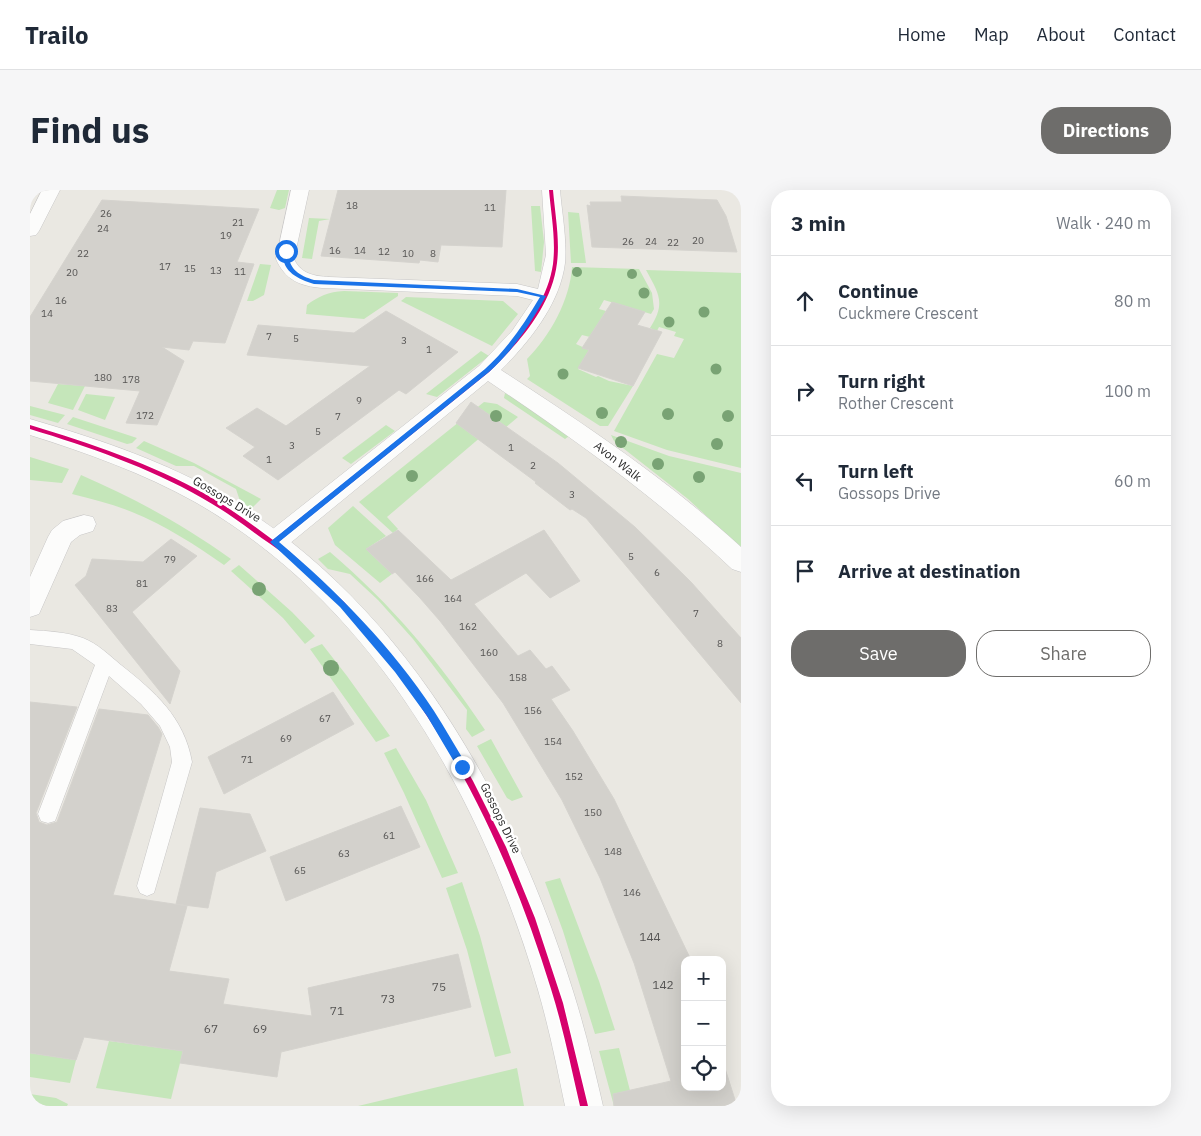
<!DOCTYPE html>
<html lang="en">
<head>
<meta charset="utf-8">
<style>
  body { margin:0; font-family:"IBM Plex Sans",sans-serif; background:#f6f6f7; color:#1f2937 }
  .controls { position:absolute; right:15px; bottom:15px; display:grid; overflow:hidden; border-radius:10px; box-shadow:0 5px 20px #0002 }
  .controls button { width:45px; height:45px; display:grid; place-items:center; padding:0; border:0; border-bottom:1px solid #e0e1e3; background:#fff; color:#1f2937; font:25px sans-serif }
  .stop { position:absolute; width:15px; height:15px; margin:-11px; border:4px solid #1a73e8; border-radius:50%; background:#fff }
  .stop.end { background:#1a73e8; border-color:#fff; box-shadow:0 1px 5px #0008 }
  .list { margin:0; padding:0; list-style:none }
  h2 { display:flex; justify-content:space-between; align-items:center; height:65px; margin:0; padding:0 20px; font-size:21px }
  h2 small { font-size:16px; font-weight:400; color:#747a83 }
  .list li { display:grid; grid-template-columns:32px 1fr auto; gap:15px; align-items:center; box-sizing:border-box; height:90px; padding:0 20px; border-top:1px solid #e0e1e3 }
  .list b { display:block; font-size:19px; white-space:nowrap }
  .list p { margin:0; font-size:16px; white-space:nowrap; color:#747a83 }
  .list em { font-size:16px; font-style:normal; color:#747a83 }
  .actions { display:flex; gap:10px; padding:15px 20px }
  .actions a { flex:1; padding:11px 0; border:1px solid #6e6d6b; border-radius:20px; text-align:center; font-size:18px; color:#6e6d6b }
  .actions .main { background:#6e6d6b; color:#fff }
  .icon { flex:none; width:28px; height:28px; fill:none; stroke:currentColor; stroke-width:2; stroke-linecap:round; stroke-linejoin:round }
  .map { position:relative; flex:none; width:711px; height:916px; overflow:hidden; border-radius:20px }
  header { display:flex; align-items:center; gap:30px; box-sizing:border-box; height:70px; padding:0 25px; background:#fff; border-bottom:1px solid #e0e1e3 }
  header strong { font-size:24px }
  nav { display:flex; gap:28px; margin-inline-start:auto; font-size:18px }
  .intro { display:flex; align-items:center; justify-content:space-between; box-sizing:border-box; height:120px; padding:0 30px }
  h1 { margin:0; font-size:35px }
  .button { padding:12px 22px; border-radius:20px; background:#6e6d6b; color:#fff; font-size:18px; font-weight:700 }
  main { display:flex; gap:30px; padding:0 30px }
  aside { flex:1; background:#fff; border-radius:20px; box-shadow:0 5px 20px #0002 }
  .map>svg:first-child { display:block }
  .green { fill:#c5e6ba }
  .building { fill:#d3d1cc; stroke:#d5d3ce }
  .lines { fill:none; stroke-linecap:round; stroke-linejoin:round }
  .service-casing { stroke:#c7c6c6; stroke-width:1 }
  .minor-casing { stroke:#c7c6c6; stroke-width:1 }
  .tertiary-casing { stroke:#c7c6c6; stroke-width:1 }
  .service { fill:#fcfcfb; fill-rule:evenodd }
  .minor { fill:#fcfcfb; fill-rule:evenodd }
  .tertiary { fill:#fcfcfb; fill-rule:evenodd }
  .cycleway-casing { stroke:#fff; stroke-width:3 }
  .cycleway { fill:#d6006c; fill-rule:evenodd }
  .tree { fill:#79a374 }
  .route { fill:#1a73e8 }
  .labels { text-anchor:middle; dominant-baseline:central; stroke-width:5; stroke-linejoin:round; paint-order:stroke }
  .number-label { font-size:10px; fill:#565554 }
  .street-label { font-size:12px; fill:#2b2b2b; stroke:#fff }
  .near-number-label { font-size:12px; fill:#565554 }
</style>
</head>
<body>
<header>
<strong>Trailo</strong>
<nav><a>Home</a><a>Map</a><a>About</a><a>Contact</a></nav>
</header>
<div class="intro"><h1>Find us</h1><a class="button">Directions</a></div>
<main>
<div class="map">
<svg width="711" height="916" viewBox="0 0 711 916">
  <rect width="100%" height="100%" fill="#eae8e2"/>
  <!-- green -->
  <path class="green" d="M 247,0 L 259,0 L 255,18 L 249,20 L 240,18 Z
    M 501,16 L 510,16 L 514,52 L 511,82 L 505,81 Z
    M 538,22 L 549,23 L 556,73 L 541,73 Z
    M 279,28 L 300,29 L 289,31 L 282,69 L 272,68 Z
    M 230,74 L 241,75 L 234,105 L 223,111 L 217,111 Z
    M 542,77 L 609,79 L 622,103 L 624,119 L 621,124 L 574,110 L 569,119 L 576,121 L 560,147 L 552,145 L 546,154 L 559,160 L 548,179 L 566,187 L 568,186 L 579,191 L 603,196 L 578,236 L 570,236 L 497,189 L 500,186 L 497,169 C 520,146 540,110 542,77 Z
    M 616,80 L 711,83 L 711,278 L 637,260 L 584,241 L 627,164 L 644,168 L 654,149 L 644,146 L 646,142 L 629,137 L 627,141 L 620,138 C 636,113 629,104 616,80 Z
    M 314,101 L 368,103 L 368,106 L 334,129 L 276,124 L 277,115 C 289,106 298,102 314,101 Z
    M 376,107 L 473,111 L 488,124 L 462,156 L 371,111 Z
    M 451,161 L 459,166 L 407,207 L 396,204 Z
    M 28,194 L 55,196 L 43,220 L 18,213 Z
    M 475,203 L 487,209 L 542,244 L 535,249 L 474,208 Z
    M 56,204 L 85,207 L 75,230 L 48,220 Z
    M 454,212 L 467,214 L 488,227 L 467,245 L 452,246 L 357,327 L 368,339 L 363,343 L 329,312 Z
    M 0,216 L 35,225 L 28,233 L 0,225 Z
    M 43,227 L 107,248 L 102,253 L 97,254 L 37,234 Z
    M 356,235 L 365,241 L 321,274 L 312,268 Z
    M 581,245 L 639,266 L 711,283 L 711,358 L 658,309 L 584,251 Z
    M 114,251 L 164,273 L 231,309 L 221,319 L 210,311 L 206,299 L 164,276 L 146,276 L 106,258 Z
    M 0,267 L 39,279 L 32,293 L 0,290 Z
    M 51,285 C 106,309 152,334 201,369 L 194,375 C 165,355 135,335 102,322 C 83,314 62,309 42,304 Z
    M 323,316 L 356,346 L 336,359 L 362,384 L 350,393 L 305,355 L 298,338 Z
    M 300,362 C 362,415 409,471 455,540 L 442,547 L 436,539 L 437,520 L 383,449 L 348,410 L 320,384 L 298,379 L 288,369 Z
    M 209,375 L 262,422 L 285,446 L 275,454 L 253,428 L 201,381 Z
    M 292,454 L 317,486 L 360,546 L 346,552 L 280,459 Z
    M 461,549 L 493,607 L 482,611 L 477,608 L 447,556 Z
    M 366,558 L 396,610 L 428,683 L 412,688 L 374,603 L 354,563 Z
    M 530,688 L 569,791 L 585,840 L 565,844 L 533,741 L 515,692 Z
    M 432,692 L 450,746 L 481,863 L 465,867 L 437,760 L 416,698 Z
    M 79,851 L 153,861 L 141,909 L 66,898 Z
    M 589,858 L 604,916 L 584,916 L 569,861 Z
    M 0,863 L 46,870 L 40,893 L 0,887 Z
    M 487,878 L 494,916 L 328,916 Z
    M 0,904 L 26,908 L 38,914 L 37,916 L 0,916 Z"/>
  <!-- building -->
  <path class="building" d="M 308,0 L 476,0 L 472,57 L 411,55 L 408,72 L 390,70 L 389,73 L 291,66 Z
    M 591,6 L 687,10 L 696,26 L 707,62 L 562,57 L 557,15 L 561,16 L 560,12 L 592,12 Z
    M 72,10 L 229,19 L 207,72 L 224,74 L 195,153 L 163,151 L 159,160 L 132,157 L 154,171 L 127,235 L 96,233 L 110,201 L 0,191 L 0,127 Z
    M 582,112 L 615,122 L 607,135 L 632,142 L 603,196 L 548,178 L 559,160 L 552,158 Z
    M 356,121 L 428,162 L 376,204 L 369,200 L 248,290 L 213,266 L 225,257 L 196,238 L 227,218 L 256,236 L 340,176 L 217,165 L 228,135 L 324,143 Z
    M 441,212 L 528,273 L 605,337 L 661,392 L 711,448 L 711,513 L 556,328 L 542,319 L 540,320 L 505,293 L 506,292 L 426,233 Z
    M 368,340 L 421,390 L 514,340 L 550,391 L 520,408 L 496,383 L 444,414 L 488,466 L 500,460 L 516,479 L 522,476 L 540,500 L 521,509 L 543,541 L 584,609 L 661,770 L 655,770 L 655,897 L 692,897 L 692,869 L 707,916 L 584,916 L 583,904 L 641,891 L 604,773 L 570,688 L 532,610 L 473,513 L 410,431 L 390,408 L 365,382 L 362,384 L 336,359 Z
    M 141,349 L 167,366 L 102,422 L 150,481 L 140,514 L 45,395 L 56,386 L 62,369 L 113,372 Z
    M 303,502 L 324,534 L 194,604 L 178,567 Z
    M 0,512 L 47,517 L 6,623 L 9,632 L 17,635 L 27,632 L 69,519 L 118,525 L 128,537 L 132,544 L 83,705 L 157,716 L 139,781 L 199,789 L 193,814 L 282,826 L 278,798 L 428,764 L 441,817 L 251,862 L 247,887 L 150,873 L 153,861 L 54,847 L 46,870 L 0,863 Z
    M 371,616 L 390,657 L 256,711 L 240,667 Z
    M 170,618 L 220,624 L 236,661 L 186,682 L 178,718 L 146,714 Z"/>
  <g class="lines">
    <!-- service casing -->
    <g class="service-casing">
      <path id="service" d="M 0,440 C 18,441 36,442 53,448 C 68,454 79,465 91,475 C 125,502 154,527 162,572 L 124,703 L 117,706 L 110,703 L 107,696 L 142,572 L 140,557 L 130,536 L 111,514 L 79,486 L 25,631 L 18,633 L 11,631 L 8,624 L 65,475 L 42,459 L 0,454 Z"/>
    </g>
    <!-- minor casing -->
    <g class="minor-casing">
      <path id="minor" d="M 12,0 L 30,0 L 9,41 L 6,45 L 0,46 L 0,24 Z
        M 261,0 L 279,0 L 264,69 C 271,84 284,86 299,87 L 487,94 L 508,99 L 516,65 L 512,0 L 530,0 C 532,24 537,49 535,73 C 530,114 499,152 471,180 C 554,234 637,289 711,357 L 711,382 L 702,379 C 627,308 544,249 458,191 L 253,359 L 244,362 L 235,359 L 231,352 L 235,345 L 449,176 L 482,141 L 503,110 L 487,106 L 292,98 C 270,96 255,90 246,69 Z
        M 54,325 L 63,327 L 66,334 L 63,341 L 50,345 L 41,352 L 9,424 L 0,427 L 0,387 L 18,347 L 22,340 L 33,331 Z"/>
    </g>
    <!-- tertiary casing -->
    <g class="tertiary-casing">
      <path id="tertiary" d="M 0,229 C 62,247 125,268 182,299 C 369,403 481,603 543,801 C 555,839 564,877 573,916 L 535,916 C 527,877 519,838 508,800 C 452,608 344,414 165,312 C 113,283 57,263 0,245 Z"/>
    </g>
    <!-- service -->
    <use href="#service" class="service"/>
    <!-- minor -->
    <use href="#minor" class="minor"/>
    <!-- tertiary -->
    <use href="#tertiary" class="tertiary"/>
    <!-- cycleway casing -->
    <g class="cycleway-casing">
      <path id="cycleway" d="M 519,0 L 523,0 C 525,24 530,49 527,73 C 522,116 489,153 459,182 L 247,353 L 260,362 L 314,412 L 363,467 L 406,527 L 443,591 L 476,657 L 505,728 L 533,813 L 558,916 L 550,916 C 541,877 533,837 521,799 C 478,659 412,523 311,416 C 301,406 290,397 280,387 C 272,380 264,372 256,365 C 245,357 233,349 222,341 C 206,329 190,318 172,308 C 118,277 59,257 0,239 L 0,235 C 60,253 122,274 177,305 C 200,318 221,334 243,350 L 455,180 C 485,151 517,116 523,74 C 526,49 521,24 519,0 Z"/>
    </g>
    <!-- cycleway -->
    <use href="#cycleway" class="cycleway"/>
  </g>
  <!-- trees -->
  <g class="tree">
    <circle cx="547" cy="82" r="5"/>
    <circle cx="602" cy="84" r="5"/>
    <circle cx="614" cy="103" r="5.5"/>
    <circle cx="674" cy="122" r="5.5"/>
    <circle cx="639" cy="132" r="5.5"/>
    <circle cx="686" cy="179" r="5.5"/>
    <circle cx="533" cy="184" r="5.5"/>
    <circle cx="572" cy="223" r="6"/>
    <circle cx="638" cy="224" r="6"/>
    <circle cx="466" cy="226" r="6"/>
    <circle cx="698" cy="226" r="6"/>
    <circle cx="591" cy="252" r="6"/>
    <circle cx="687" cy="254" r="6"/>
    <circle cx="628" cy="274" r="6"/>
    <circle cx="382" cy="286" r="6"/>
    <circle cx="669" cy="287" r="6"/>
    <circle cx="229" cy="399" r="7"/>
    <circle cx="301" cy="478" r="8"/>
  </g>
  <!-- route -->
  <path class="route" d="M 256,59 L 259,61 C 257,78 269,86 284,90 L 487,99 L 516,106 C 500,134 484,160 459,182 L 249,352 C 307,401 362,457 404,521 C 415,538 425,556 436,574 L 437,577 L 432,581 L 429,580 L 397,526 L 365,482 L 310,417 L 240,352 L 455,179 C 478,158 494,134 510,107 L 487,102 L 284,94 C 267,89 251,81 253,61 Z"/>
  <g class="labels">
    <!-- number labels -->
    <g class="number-label">
      <text x="322" y="15">18</text>
      <text x="460" y="17">11</text>
      <text x="76" y="23">26</text>
      <text x="208" y="32">21</text>
      <text x="73" y="38">24</text>
      <text x="196" y="45">19</text>
      <text x="668" y="50">20</text>
      <text x="598" y="51">26</text>
      <text x="621" y="51">24</text>
      <text x="643" y="52">22</text>
      <text x="305" y="60">16</text>
      <text x="330" y="60">14</text>
      <text x="354" y="61">12</text>
      <text x="53" y="63">22</text>
      <text x="378" y="63">10</text>
      <text x="403" y="63">8</text>
      <text x="135" y="76">17</text>
      <text x="160" y="78">15</text>
      <text x="186" y="80">13</text>
      <text x="210" y="81">11</text>
      <text x="42" y="82">20</text>
      <text x="31" y="110">16</text>
      <text x="17" y="123">14</text>
      <text x="239" y="146">7</text>
      <text x="266" y="148">5</text>
      <text x="374" y="150">3</text>
      <text x="399" y="159">1</text>
      <text x="73" y="187">180</text>
      <text x="101" y="189">178</text>
      <text x="329" y="210">9</text>
      <text x="115" y="225">172</text>
      <text x="308" y="226">7</text>
      <text x="288" y="241">5</text>
      <text x="262" y="255">3</text>
      <text x="481" y="257">1</text>
      <text x="239" y="269">1</text>
      <text x="503" y="275">2</text>
      <text x="542" y="304">3</text>
      <text x="601" y="366">5</text>
      <text x="140" y="369">79</text>
      <text x="627" y="382">6</text>
      <text x="395" y="388">166</text>
      <text x="112" y="393">81</text>
      <text x="423" y="408">164</text>
      <text x="82" y="418">83</text>
      <text x="666" y="423">7</text>
      <text x="438" y="436">162</text>
      <text x="690" y="453">8</text>
      <text x="459" y="462">160</text>
      <text x="488" y="487">158</text>
      <text x="503" y="520">156</text>
      <text x="295" y="528">67</text>
      <text x="256" y="548">69</text>
      <text x="523" y="551">154</text>
      <text x="217" y="569">71</text>
      <text x="544" y="586">152</text>
      <text x="563" y="622">150</text>
      <text x="359" y="645">61</text>
      <text x="583" y="661">148</text>
      <text x="314" y="663">63</text>
      <text x="270" y="680">65</text>
      <text x="602" y="702">146</text>
    </g>
    <!-- street labels -->
    <g class="street-label">
      <text transform="translate(588 271) rotate(38)">Avon Walk</text>
      <text transform="translate(197 309) rotate(31)">Gossops Drive</text>
      <text transform="translate(471 628) rotate(64)">Gossops Drive</text>
    </g>
    <!-- near-number labels -->
    <g class="near-number-label">
      <text x="620" y="746">144</text>
      <text x="633" y="794">142</text>
      <text x="409" y="796">75</text>
      <text x="358" y="808">73</text>
      <text x="307" y="820">71</text>
      <text x="181" y="838">67</text>
      <text x="230" y="838">69</text>
    </g>
  </g>
</svg>
<div class="controls">
<button>+</button>
<button>−</button>
<button><svg class="icon" aria-label="locate" viewBox="0 0 24 24"><circle cx="12" cy="12" r="6"/><path d="M12 2v4M12 18v4M2 12h4M18 12h4"/></svg></button>
</div>
<div class="stop" style="left:256px;top:61px"></div>
<div class="stop end" style="left:432px;top:577px"></div>
</div>
<aside>
<h2>3 min<small>Walk · 240 m</small></h2>
<ul class="list">
<li><svg class="icon" aria-label="ahead" viewBox="0 0 24 24"><path d="M12 20V5M6 11l6-6 6 6"/></svg><div><b>Continue</b><p>Cuckmere Crescent</p></div><em>80 m</em></li>
<li><svg class="icon" aria-label="right" viewBox="0 0 24 24"><path d="M7 20v-9h11M14 6l5 5-5 5"/></svg><div><b>Turn right</b><p>Rother Crescent</p></div><em>100 m</em></li>
<li><svg class="icon" aria-label="left" viewBox="0 0 24 24"><path d="M17 20v-9H6M10 6l-5 5 5 5"/></svg><div><b>Turn left</b><p>Gossops Drive</p></div><em>60 m</em></li>
<li><svg class="icon" aria-label="arrive" viewBox="0 0 24 24"><path d="M6 21V4h12l-3 4 3 4H6"/></svg><div><b>Arrive at destination</b></div></li>
</ul>
<div class="actions"><a class="main">Save</a><a>Share</a></div>
</aside>
</main>
</body>
</html>
